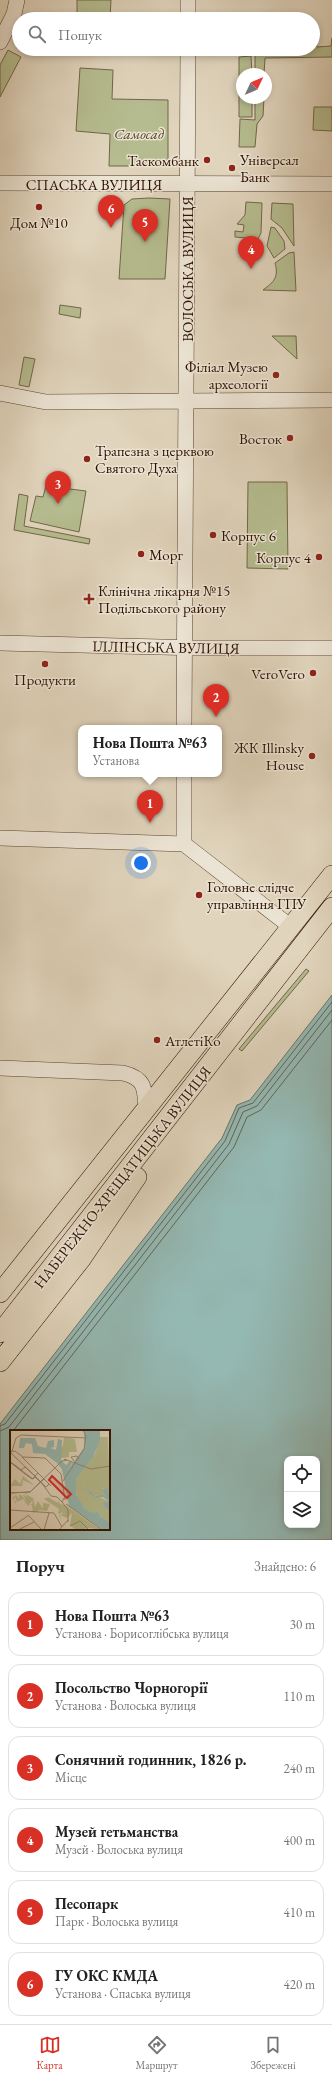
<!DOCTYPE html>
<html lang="uk">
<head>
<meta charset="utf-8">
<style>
  body { margin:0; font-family:"EB Garamond",serif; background:#f2f2f2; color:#222 }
  .controls { position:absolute; right:12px; bottom:12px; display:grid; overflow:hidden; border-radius:8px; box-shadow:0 2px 6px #0003 }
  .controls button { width:36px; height:36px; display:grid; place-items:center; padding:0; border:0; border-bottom:1px solid #e0e0e0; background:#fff; color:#222; font:20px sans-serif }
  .compass { position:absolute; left:236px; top:68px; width:36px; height:36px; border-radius:50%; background:#fff; box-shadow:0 2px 6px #0003; rotate:46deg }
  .you { position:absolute; left:141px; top:863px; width:14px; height:14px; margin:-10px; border:3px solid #fff; border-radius:50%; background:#1a73e8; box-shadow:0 0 0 6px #1a73e833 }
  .badge { display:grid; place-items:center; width:26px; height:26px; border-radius:50%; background:#d93025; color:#fff; font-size:13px; font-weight:700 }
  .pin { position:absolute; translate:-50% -33px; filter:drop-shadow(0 1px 2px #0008) }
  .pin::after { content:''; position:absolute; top:21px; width:14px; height:12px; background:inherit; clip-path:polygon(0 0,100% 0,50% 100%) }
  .popup { position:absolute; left:78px; top:725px; width:144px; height:52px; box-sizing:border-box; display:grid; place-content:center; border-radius:8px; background:#fff; filter:drop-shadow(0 1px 3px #0005); font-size:13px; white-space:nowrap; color:#767676 }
  .popup b { font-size:15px; color:#222 }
  .popup::after { content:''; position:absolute; left:50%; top:100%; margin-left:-8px; border:8px solid transparent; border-top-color:#fff }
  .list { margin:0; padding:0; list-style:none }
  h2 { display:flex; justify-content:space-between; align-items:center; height:52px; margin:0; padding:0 16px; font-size:17px }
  h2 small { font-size:13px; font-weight:400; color:#767676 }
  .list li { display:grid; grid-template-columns:26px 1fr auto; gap:12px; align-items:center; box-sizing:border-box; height:64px; margin:0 8px 8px; padding:0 8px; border:1px solid #e0e0e0; border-radius:12px }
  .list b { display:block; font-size:15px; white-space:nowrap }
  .list p { margin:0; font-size:13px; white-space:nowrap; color:#767676 }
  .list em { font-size:13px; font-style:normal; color:#767676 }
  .icon { flex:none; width:22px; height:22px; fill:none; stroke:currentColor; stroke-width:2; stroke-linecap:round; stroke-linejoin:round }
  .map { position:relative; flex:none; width:332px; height:1540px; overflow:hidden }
  .search { position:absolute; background:#fff; box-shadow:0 2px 6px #0003; left:12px; right:12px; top:12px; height:44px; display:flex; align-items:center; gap:10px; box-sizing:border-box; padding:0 14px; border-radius:22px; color:#767676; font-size:15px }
  .sheet { height:484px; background:#fff }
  nav { display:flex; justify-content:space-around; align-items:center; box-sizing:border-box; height:56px; border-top:1px solid #e0e0e0; background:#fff; font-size:11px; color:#767676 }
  nav a { display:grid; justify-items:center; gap:2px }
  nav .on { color:#d93025 }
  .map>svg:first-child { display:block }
  .green { fill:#b5bc8f; stroke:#716648 }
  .water { fill:#94b8b2; stroke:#6b756b; fill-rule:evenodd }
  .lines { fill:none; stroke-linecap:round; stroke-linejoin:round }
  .shore { stroke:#606459; stroke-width:1 }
  .minor-casing { stroke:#5a422f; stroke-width:16 }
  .major-casing { stroke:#2d1100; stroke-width:20 }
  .minor { stroke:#ebe3d3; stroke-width:15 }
  .major { stroke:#e0d4bc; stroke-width:19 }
  .poi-dot { fill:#8f2418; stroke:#ebe3d3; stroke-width:1.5 }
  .labels { text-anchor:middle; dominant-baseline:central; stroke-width:3; stroke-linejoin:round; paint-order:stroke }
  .park-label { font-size:15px; font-style:italic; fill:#56442b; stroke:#ebe3d3 }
  .poi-label { font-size:15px; fill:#2d1100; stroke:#ebe3d3; text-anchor:start }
  .street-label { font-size:15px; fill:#2d1100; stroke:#ebe3d3 }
  .inset-road { fill:none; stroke:#988671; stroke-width:1 }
  .view { fill:#d62828; fill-opacity:0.15; stroke:#d62828; stroke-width:2 }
  .inset-edge { fill:none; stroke:#2d1100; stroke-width:2 }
</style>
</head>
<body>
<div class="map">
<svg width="332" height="1540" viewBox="0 0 332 1540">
  <rect width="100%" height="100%" fill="#e0d4bc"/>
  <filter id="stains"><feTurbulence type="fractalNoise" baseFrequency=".005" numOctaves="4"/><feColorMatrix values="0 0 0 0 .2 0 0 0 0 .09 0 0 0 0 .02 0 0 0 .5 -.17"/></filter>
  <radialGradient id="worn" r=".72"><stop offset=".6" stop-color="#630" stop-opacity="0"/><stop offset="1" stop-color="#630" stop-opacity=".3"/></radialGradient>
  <!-- green -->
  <path class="green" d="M 77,0 L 111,0 L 110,19 L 77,18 Z
    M 313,35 L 316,35 L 317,47 L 331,46 L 332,38 L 332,57 L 265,58 L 264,74 L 255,74 L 255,49 L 313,49 Z
    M 8,50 L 21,57 L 0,97 L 0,65 Z
    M 251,56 L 252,74 L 242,74 L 242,98 L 252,98 L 252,117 L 239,117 L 239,57 Z
    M 80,68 L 113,70 L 112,99 L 168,100 L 168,166 L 109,166 L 110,134 L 76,131 Z
    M 255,98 L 264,98 L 263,116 L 257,124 L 255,147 L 239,147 L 240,119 L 255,120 Z
    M 314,107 L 332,107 L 332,131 L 313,130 Z
    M 149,198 L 170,199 L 165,279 L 119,279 L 124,205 L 132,199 Z
    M 246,202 L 262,203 L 261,233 L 258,239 L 235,237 L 235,231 L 243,232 L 244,225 L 237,224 L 245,215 Z
    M 272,203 L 293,204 L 294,246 L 282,228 L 271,219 Z
    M 271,227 L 275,228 L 284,241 L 285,249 L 274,258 L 267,246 Z
    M 294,252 L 296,291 L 263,290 C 274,282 279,277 275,263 L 289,253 Z
    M 60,305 L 81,308 L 80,318 L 59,314 Z
    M 272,336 L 296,336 L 297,359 Z
    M 24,357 L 35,359 L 29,387 L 19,385 Z
    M 248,482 L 287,482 L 288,569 L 247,568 Z
    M 46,486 L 86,491 L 79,532 L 30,521 L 36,496 L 43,497 Z
    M 19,494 L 28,496 L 24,526 L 90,539 L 89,544 L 14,530 Z
    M 306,969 L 309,971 L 242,1051 L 239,1049 Z"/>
  <!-- water -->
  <path class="water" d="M 332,995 L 332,1540 L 0,1540 L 0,1424 L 222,1138 L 237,1105 L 250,1100 ZM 11,1431 L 109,1431 L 109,1529 L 11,1529 ZM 287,1459 L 317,1459 L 317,1525 L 287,1525 Z"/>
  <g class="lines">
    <!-- shore -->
    <path class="shore" d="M 0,1426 L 5,1424 L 225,1141 L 239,1108 L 253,1103 L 332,1002
      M 0,1431 L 9,1427 L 229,1144 L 243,1112 L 257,1106 L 332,1010
      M 13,1431 L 234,1147 L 247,1117 L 261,1110 L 332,1020"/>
    <!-- minor casing -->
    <g class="minor-casing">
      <path id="minor" d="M 188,0 L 188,19
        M 0,42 L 14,14 L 17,0
        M 0,183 L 332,184
        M 0,393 L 46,402 L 332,400
        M 0,643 L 201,648 L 332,648
        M 184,728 L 188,49
        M 184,774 L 184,844
        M 0,838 L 184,844 L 291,927
        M 0,1068 L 123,1073 C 144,1078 145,1087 146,1108"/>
    </g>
    <!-- major casing -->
    <g class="major-casing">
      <path id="major" d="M 0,1293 L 332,875
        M 0,1333 L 332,907
        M 0,1362 L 82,1258 L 137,1177"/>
    </g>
    <!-- minor -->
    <use href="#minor" class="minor"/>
    <!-- major -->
    <use href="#major" class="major"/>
  </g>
  <!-- markers -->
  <g class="poi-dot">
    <circle cx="207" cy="160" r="4"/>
    <circle cx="232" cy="168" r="4"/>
    <circle cx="39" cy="207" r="4"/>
    <circle cx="276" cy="375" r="4"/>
    <circle cx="290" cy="438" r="4"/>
    <circle cx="87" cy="459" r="4"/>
    <circle cx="213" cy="535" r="4"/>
    <circle cx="141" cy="554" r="4"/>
    <circle cx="319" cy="557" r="4"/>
    <path d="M87 593h4v4h4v4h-4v4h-4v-4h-4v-4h4z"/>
    <circle cx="45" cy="664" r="4"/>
    <circle cx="313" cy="673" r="4"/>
    <circle cx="312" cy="756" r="4"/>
    <circle cx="199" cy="895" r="4"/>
    <circle cx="157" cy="1040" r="4"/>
  </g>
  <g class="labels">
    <!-- park labels -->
    <g class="park-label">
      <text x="139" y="133">Самосад</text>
    </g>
    <!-- poi labels -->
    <g class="poi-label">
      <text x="240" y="159">Універсал<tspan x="240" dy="17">Банк</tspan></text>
      <text x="199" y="160" text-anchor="end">Таскомбанк</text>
      <text x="39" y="222" text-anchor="middle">Дом №10</text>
      <text x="268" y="366" text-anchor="end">Філіал Музею<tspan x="268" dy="17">археології</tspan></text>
      <text x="282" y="438" text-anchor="end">Восток</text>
      <text x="95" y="450">Трапезна з церквою<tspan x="95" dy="17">Святого Духа</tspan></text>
      <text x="221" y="535">Корпус 6</text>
      <text x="149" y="554">Морг</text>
      <text x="311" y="557" text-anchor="end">Корпус 4</text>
      <text x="98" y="590">Клінічна лікарня №15<tspan x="98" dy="17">Подільського району</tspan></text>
      <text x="305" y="673" text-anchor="end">VeroVero</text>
      <text x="45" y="679" text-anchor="middle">Продукти</text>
      <text x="304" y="747" text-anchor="end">ЖК Illinsky<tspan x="304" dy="17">House</tspan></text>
      <text x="207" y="886">Головне слідче<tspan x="207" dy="17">управління ГПУ</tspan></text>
      <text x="165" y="1040">АтлетіКо</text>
    </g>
    <!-- street labels -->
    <g class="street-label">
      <text x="94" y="184">СПАСЬКА ВУЛИЦЯ</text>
      <text transform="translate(187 269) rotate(-90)">ВОЛОСЬКА ВУЛИЦЯ</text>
      <text transform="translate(166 647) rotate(1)">ІЛЛІНСЬКА ВУЛИЦЯ</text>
      <text transform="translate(122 1177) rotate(-52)">НАБЕРЕЖНО-ХРЕЩАТИЦЬКА ВУЛИЦЯ</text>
    </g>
  </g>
  <!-- overview -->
  <g transform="translate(10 1430)">
    <rect width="100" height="100" fill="#e0d4bc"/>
    <path d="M 54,7 L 65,9 L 67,22 L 59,22 L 59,27 L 51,28 L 50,18 L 53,16 ZM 90,7 L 98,7 L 100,66 L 97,59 L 92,58 L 96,67 L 82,65 L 99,71 L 91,73 L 100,83 L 100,92 L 91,87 L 87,81 L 84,83 L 75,79 L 68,70 L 65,59 L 66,49 L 85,24 ZM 13,46 L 25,56 L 13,50 L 12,56 L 0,56 L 5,49 L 10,54 ZM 17,63 L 16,66 L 16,64 L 14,65 L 16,67 L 17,65 L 23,68 L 25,77 L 28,71 L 33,79 L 33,73 L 40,74 L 37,81 L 30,80 L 23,83 L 22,75 L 20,75 L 23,73 L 22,71 L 18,76 L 13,69 L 7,72 L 5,66 L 5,68 L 3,69 L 6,72 L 6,74 L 2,68 L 6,65 L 9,69 L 9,65 L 11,65 L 17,72 L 13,65 ZM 38,67 L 48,73 L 49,71 L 50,74 L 55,75 L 91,100 L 80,98 L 66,100 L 60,95 L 62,83 L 57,88 L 50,85 L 51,91 L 49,85 L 53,84 L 52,82 L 50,84 L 48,83 L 49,79 L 34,69 Z" fill="#b5bc8f"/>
    <path d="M 74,0 L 90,0 L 90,10 L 83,27 L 66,49 L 66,65 L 75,79 L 84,83 L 87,81 L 91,87 L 100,92 L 100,100 L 93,100 L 59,76 L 52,39 L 47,33 L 35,24 L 23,23 L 22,14 L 16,13 L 14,18 L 9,18 L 10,8 L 25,8 L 28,16 L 36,18 L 38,11 L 44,10 L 44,17 L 40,18 L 46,20 L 48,9 L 52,10 L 51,30 L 56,35 L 60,31 L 62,33 L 57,41 L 74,18 ZM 77,53 L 77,59 L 86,66 L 92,65 L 96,67 L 92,59 L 97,58 L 100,66 L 100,83 L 91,73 L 99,71 L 93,67 L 87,68 L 80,64 L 76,58 Z" fill="#94b8b2"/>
    <path class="inset-road" d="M 2,21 L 6,8 L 11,5 L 76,8M 0,22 L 5,21 L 13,27 L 35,28 L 51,44 L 55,70M 0,22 L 31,52M 12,27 L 41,56M 54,29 L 81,39 L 100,36M 64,31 L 61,27 L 67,26 L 69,29M 0,32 L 23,49 L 25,46M 0,32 L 5,35 L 11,40 L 15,37 L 25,46 L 28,43 L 39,54 L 36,57 L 25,47 L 22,49 L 15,44 ZM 53,51 L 74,19 L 76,6 L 73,0M 31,52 L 41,66 L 47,67 L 52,72M 20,62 L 52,31 L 57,30M 0,63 L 20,62M 0,63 L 20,62 L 34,49M 54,68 L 52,72 L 58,80 L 58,92M 56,74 L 92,100M 0,80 L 44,83 L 52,97M 19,86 L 32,100M 60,96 L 70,91 L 79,100M 0,98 L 19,85M 8,100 L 24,92M 34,100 L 39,83M 49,100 L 58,90"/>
    <path class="view" d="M 42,46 L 61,64 L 57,68 L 39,50 Z"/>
    <rect width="100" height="100" class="inset-edge"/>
  </g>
  <rect width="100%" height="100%" filter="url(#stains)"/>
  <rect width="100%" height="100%" fill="url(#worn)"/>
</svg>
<div class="controls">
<button><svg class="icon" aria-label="locate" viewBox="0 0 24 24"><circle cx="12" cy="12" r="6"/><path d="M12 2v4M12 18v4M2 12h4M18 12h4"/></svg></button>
<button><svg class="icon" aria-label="layers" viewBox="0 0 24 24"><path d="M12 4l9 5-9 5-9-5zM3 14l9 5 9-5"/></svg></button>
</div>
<svg class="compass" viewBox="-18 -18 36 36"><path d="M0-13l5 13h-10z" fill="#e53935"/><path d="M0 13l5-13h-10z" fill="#767676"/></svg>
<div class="you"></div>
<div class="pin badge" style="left:150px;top:823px">1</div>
<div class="popup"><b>Нова Пошта №63</b>Установа</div>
<div class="pin badge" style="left:216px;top:717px">2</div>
<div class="pin badge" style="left:58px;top:504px">3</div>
<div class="pin badge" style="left:251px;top:269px">4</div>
<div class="pin badge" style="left:145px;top:242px">5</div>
<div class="pin badge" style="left:111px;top:228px">6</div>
<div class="search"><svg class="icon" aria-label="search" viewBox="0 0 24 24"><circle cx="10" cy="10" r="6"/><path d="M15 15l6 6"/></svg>Пошук</div>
</div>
<section class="sheet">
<h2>Поруч<small>Знайдено: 6</small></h2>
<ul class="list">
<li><span class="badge">1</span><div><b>Нова Пошта №63</b><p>Установа · Борисоглібська вулиця</p></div><em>30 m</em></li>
<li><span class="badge">2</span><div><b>Посольство Чорногорії</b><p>Установа · Волоська вулиця</p></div><em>110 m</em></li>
<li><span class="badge">3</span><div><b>Сонячний годинник, 1826 р.</b><p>Місце</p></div><em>240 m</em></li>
<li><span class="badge">4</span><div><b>Музей гетьманства</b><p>Музей · Волоська вулиця</p></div><em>400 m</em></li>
<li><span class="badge">5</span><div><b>Песопарк</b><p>Парк · Волоська вулиця</p></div><em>410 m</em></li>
<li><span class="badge">6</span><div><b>ГУ ОКС КМДА</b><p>Установа · Спаська вулиця</p></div><em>420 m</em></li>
</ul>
</section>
<nav>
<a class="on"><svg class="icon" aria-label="map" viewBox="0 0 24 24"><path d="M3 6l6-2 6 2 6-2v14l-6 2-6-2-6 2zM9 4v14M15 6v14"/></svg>Карта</a>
<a><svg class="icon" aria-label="directions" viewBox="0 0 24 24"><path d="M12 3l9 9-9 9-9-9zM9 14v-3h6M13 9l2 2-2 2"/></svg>Маршрут</a>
<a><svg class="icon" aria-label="saved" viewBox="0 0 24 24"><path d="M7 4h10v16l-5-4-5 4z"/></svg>Збережені</a>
</nav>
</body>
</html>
